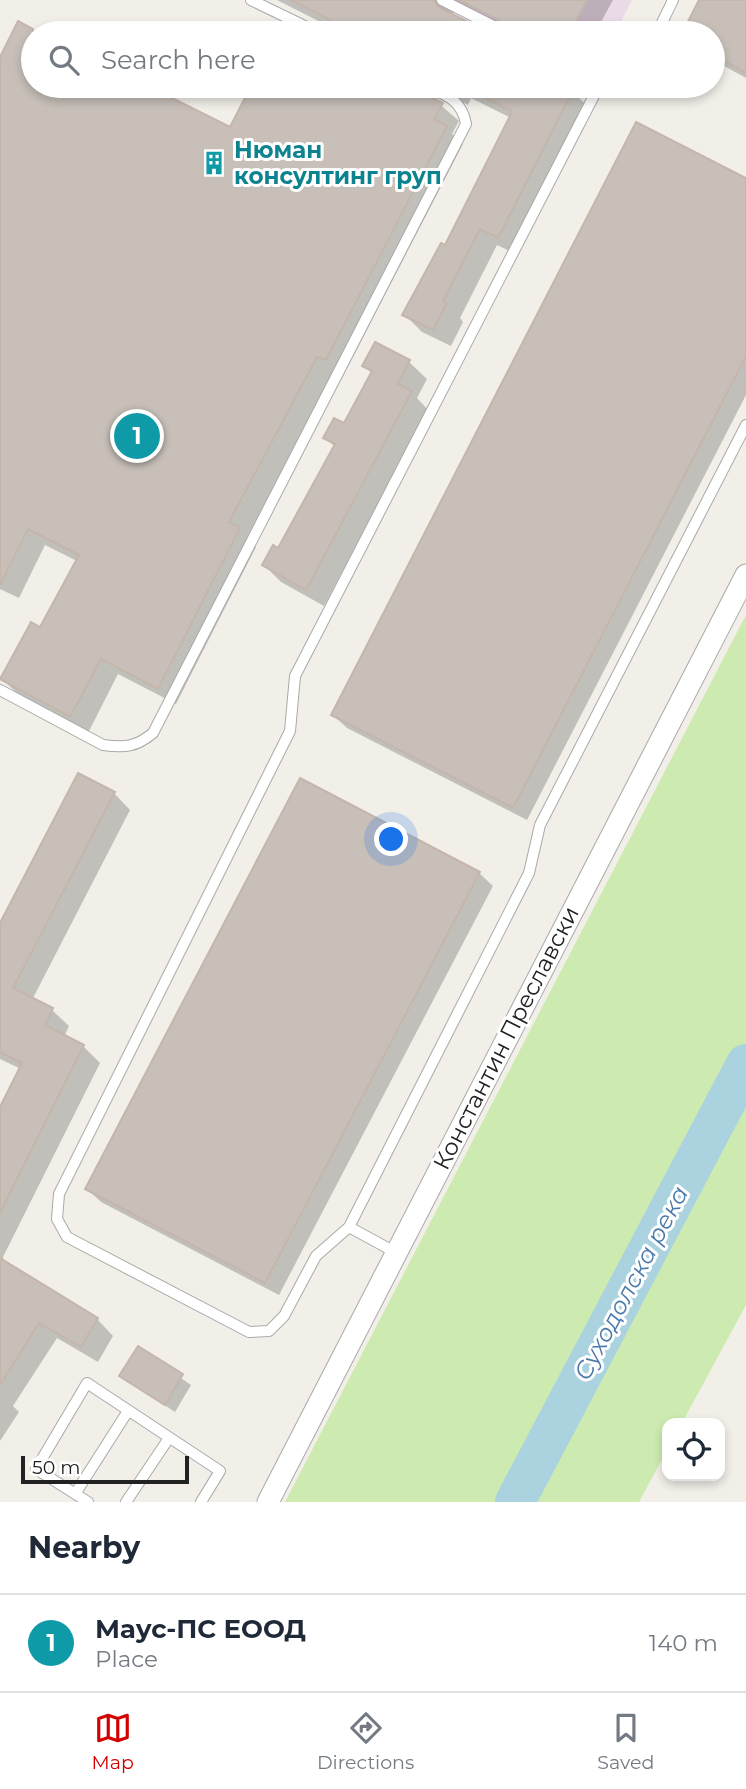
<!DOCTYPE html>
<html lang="en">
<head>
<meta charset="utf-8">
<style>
  body { margin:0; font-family:Montserrat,sans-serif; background:#f2f2f3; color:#1f2937 }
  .controls { position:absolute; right:21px; bottom:21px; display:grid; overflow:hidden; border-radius:14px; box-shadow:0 4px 10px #0003 }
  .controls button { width:63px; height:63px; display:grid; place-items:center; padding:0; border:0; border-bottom:2px solid #e0e1e3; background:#fff; color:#1f2937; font:35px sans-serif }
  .scale { position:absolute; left:21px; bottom:18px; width:168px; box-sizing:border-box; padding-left:7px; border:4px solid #222; border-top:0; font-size:19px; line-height:24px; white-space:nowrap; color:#222; -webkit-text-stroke:5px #fff; paint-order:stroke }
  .you { position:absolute; left:392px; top:840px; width:24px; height:24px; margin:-18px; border:5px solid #fff; border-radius:50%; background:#1a73e8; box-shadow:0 0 0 10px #1a73e833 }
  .badge { display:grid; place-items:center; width:46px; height:46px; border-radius:50%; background:#d40000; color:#fff; font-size:23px; font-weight:700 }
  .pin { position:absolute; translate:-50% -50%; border:4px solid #fff; box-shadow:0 2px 7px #0006 }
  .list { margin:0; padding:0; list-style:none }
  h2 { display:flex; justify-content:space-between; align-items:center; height:91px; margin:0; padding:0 28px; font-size:30px }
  h2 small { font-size:23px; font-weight:400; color:#747a83 }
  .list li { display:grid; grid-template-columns:46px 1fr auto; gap:21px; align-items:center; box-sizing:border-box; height:98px; padding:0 28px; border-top:2px solid #e0e1e3 }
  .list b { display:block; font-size:26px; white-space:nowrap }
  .list p { margin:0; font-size:23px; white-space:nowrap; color:#747a83 }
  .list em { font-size:23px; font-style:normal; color:#747a83 }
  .icon { flex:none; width:38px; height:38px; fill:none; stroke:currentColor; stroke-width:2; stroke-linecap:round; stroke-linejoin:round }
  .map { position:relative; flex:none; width:746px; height:1502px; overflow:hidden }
  .search { position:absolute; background:#fff; box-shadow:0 4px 10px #0003; left:21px; right:21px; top:21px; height:77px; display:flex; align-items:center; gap:18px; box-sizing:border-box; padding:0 24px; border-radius:38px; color:#747a83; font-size:26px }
  .sheet { height:189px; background:#fff }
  nav { display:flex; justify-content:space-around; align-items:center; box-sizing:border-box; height:98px; border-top:2px solid #e0e1e3; background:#fff; font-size:19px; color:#747a83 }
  nav a { display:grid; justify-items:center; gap:4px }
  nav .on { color:#d40000 }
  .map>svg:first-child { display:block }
  .industrial { fill:#ebdbe8 }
  .grass { fill:#cdebb0 }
  .shadow { fill:#0003 }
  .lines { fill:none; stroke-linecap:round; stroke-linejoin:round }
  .river { stroke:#aad3df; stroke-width:40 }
  .building { fill:#c7bfb8; stroke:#c4b6ab; stroke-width:2 }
  .service-casing { stroke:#a9a9a9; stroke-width:12 }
  .minor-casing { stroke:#a9a9a9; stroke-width:23 }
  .service { stroke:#fff; stroke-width:10 }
  .minor { stroke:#fff; stroke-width:21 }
  .labels { text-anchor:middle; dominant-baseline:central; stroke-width:6; stroke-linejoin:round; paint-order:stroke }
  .culture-label { font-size:23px; font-weight:bold; fill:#0d838f; stroke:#fff; text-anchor:start }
  .street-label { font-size:23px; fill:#222; stroke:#fff }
  .water-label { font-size:24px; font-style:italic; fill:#4a7aab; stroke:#fff }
</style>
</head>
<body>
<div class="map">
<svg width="746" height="1502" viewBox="0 0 746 1502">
  <rect width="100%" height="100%" fill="#f2efe9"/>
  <!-- industrial -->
  <path class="industrial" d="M 420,0 L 632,0 L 615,33 L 487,33 Z"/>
  <!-- grass -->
  <path class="grass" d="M 746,615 L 746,1305 L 682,1423 L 667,1423 L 667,1450 L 639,1502 L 285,1502 Z"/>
  <!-- shadow -->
  <path class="shadow" d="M 277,0 L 613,0 L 595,33 L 509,33 L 456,10 L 451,15 L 486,33 L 342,33 Z
    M 701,0 L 746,0 L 746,78 L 713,60 L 713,33 L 684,33 Z
    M 19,23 L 39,33 L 33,33 L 33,86 L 144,86 L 230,129 L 253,86 L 566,86 L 589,107 L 516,254 L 497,245 L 460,318 L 463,322 L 451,346 L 422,332 L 405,315 L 446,247 L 511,118 L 471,98 L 468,105 L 448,95 L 439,96 L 436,101 L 459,121 L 452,134 L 463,144 L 343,376 L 334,373 L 247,537 L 256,547 L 176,704 L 118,674 L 88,733 L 20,696 L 2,679 L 41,629 L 77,561 L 45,545 L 19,598 L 0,589 L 0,61 Z
    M 746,180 L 746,395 L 527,820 L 347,728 L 333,715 Z
    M 409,362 L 427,379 L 417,398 L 428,410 L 324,606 L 281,582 L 264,565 L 279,550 L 335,447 L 326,438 L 345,426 L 373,374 L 365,366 Z
    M 114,793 L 130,810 L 32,1000 L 52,1010 L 69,1026 L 64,1037 L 83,1046 L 100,1063 L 3,1257 L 5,1263 L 97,1319 L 113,1336 L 98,1362 L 57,1338 L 13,1406 L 19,1412 L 0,1441 L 0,1111 L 21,1069 L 0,1059 L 0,927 Z
    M 479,873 L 493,886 L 279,1295 L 101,1202 L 87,1189 Z
    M 138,1348 L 191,1385 L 175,1412 L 121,1376 Z"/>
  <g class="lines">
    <!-- river -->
    <path class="river" d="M 515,1502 L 746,1064"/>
  </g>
  <!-- building -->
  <path class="building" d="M 291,0 L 434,0 L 438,7 L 490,33 L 356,33 Z
    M 459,0 L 587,0 L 569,33 L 515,33 L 511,26 Z
    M 699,0 L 746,0 L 746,73 L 713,55 L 713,33 L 682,33 Z
    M 18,21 L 33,29 L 33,86 L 148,86 L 230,127 L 251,86 L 418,86 L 422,93 L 443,103 L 434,119 L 447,126 L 326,360 L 317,357 L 229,522 L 240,528 L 158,689 L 101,659 L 70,717 L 0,679 L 31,622 L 40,627 L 79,555 L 28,529 L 0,585 L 0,57 Z
    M 465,86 L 575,86 L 498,238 L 480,229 L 443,301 L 447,303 L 433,330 L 402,315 L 441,243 L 445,245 L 512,112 Z
    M 636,122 L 746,178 L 746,356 L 513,808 L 331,715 Z
    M 375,342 L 410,360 L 398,384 L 412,391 L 306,590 L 262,565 L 273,545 L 278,548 L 335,444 L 323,438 L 334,418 L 344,423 L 372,371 L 362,366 Z
    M 78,773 L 115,792 L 13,988 L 53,1008 L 45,1025 L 84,1045 L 0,1213 L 0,1107 L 22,1063 L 0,1052 L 0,923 Z
    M 300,778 L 480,872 L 265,1283 L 85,1189 Z
    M 0,1258 L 98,1318 L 81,1347 L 39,1323 L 0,1385 Z
    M 138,1346 L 183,1374 L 165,1405 L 119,1376 Z"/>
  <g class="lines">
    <!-- service casing -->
    <g class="service-casing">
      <path id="service" d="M 251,0 L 319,33
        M 442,0 L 507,33
        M 657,33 L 673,0
        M 599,86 L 295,676 L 290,731 L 59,1194 L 57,1219 L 67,1237 L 249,1332 L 269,1331 L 284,1316 L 316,1256 L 349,1227 L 529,873 L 540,825 L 746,425
        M 0,690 L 103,745 C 125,748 136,747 153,733 L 466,124 C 462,100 446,95 426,86
        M 349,1227 L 395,1252
        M 75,1494 L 128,1411
        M 88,1502 L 36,1469 L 87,1383 L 220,1471 L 201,1502
        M 126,1502 L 169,1438"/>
    </g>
    <!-- minor casing -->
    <g class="minor-casing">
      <path id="minor" d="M 268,1502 L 746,575"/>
    </g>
    <!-- service -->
    <use href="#service" class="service"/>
    <!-- minor -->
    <use href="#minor" class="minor"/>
  </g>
  <!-- icons -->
  <defs>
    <g id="building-bare" transform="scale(1.89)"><path d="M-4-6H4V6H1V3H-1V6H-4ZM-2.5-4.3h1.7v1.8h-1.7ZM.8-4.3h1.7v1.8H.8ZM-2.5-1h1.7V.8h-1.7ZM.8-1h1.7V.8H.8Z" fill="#0f9aa8" stroke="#fff" stroke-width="2.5" paint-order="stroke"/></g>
  </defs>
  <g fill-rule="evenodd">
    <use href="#building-bare" x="214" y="163"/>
  </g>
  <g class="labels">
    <!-- culture labels -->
    <g class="culture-label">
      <text x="234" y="150">Нюман<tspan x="234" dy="26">консултинг груп</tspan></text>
    </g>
    <!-- street labels -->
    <g class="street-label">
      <text transform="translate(506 1038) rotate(-63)">Константин Преславски</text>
    </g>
    <!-- water labels -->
    <g class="water-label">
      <text transform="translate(631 1283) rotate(-62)">Суходолска река</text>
    </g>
  </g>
</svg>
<div class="controls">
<button><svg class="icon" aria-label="locate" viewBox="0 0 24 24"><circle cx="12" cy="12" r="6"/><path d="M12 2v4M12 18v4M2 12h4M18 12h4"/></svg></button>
</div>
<div class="scale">50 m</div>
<div class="you"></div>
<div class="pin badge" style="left:137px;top:436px;background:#0f9aa8">1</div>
<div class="search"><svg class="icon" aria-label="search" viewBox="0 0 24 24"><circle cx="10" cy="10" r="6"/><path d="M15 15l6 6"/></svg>Search here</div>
</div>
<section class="sheet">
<h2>Nearby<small></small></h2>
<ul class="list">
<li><span class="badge" style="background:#0f9aa8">1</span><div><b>Маус-ПС ЕООД</b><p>Place</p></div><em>140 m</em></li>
</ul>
</section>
<nav>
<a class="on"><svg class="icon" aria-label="map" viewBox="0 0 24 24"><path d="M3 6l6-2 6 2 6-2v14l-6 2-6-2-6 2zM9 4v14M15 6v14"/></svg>Map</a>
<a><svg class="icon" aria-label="directions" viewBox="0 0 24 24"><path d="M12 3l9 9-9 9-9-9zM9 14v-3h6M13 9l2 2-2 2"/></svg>Directions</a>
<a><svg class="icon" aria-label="saved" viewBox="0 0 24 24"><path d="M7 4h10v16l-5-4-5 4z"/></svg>Saved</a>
</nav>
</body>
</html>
